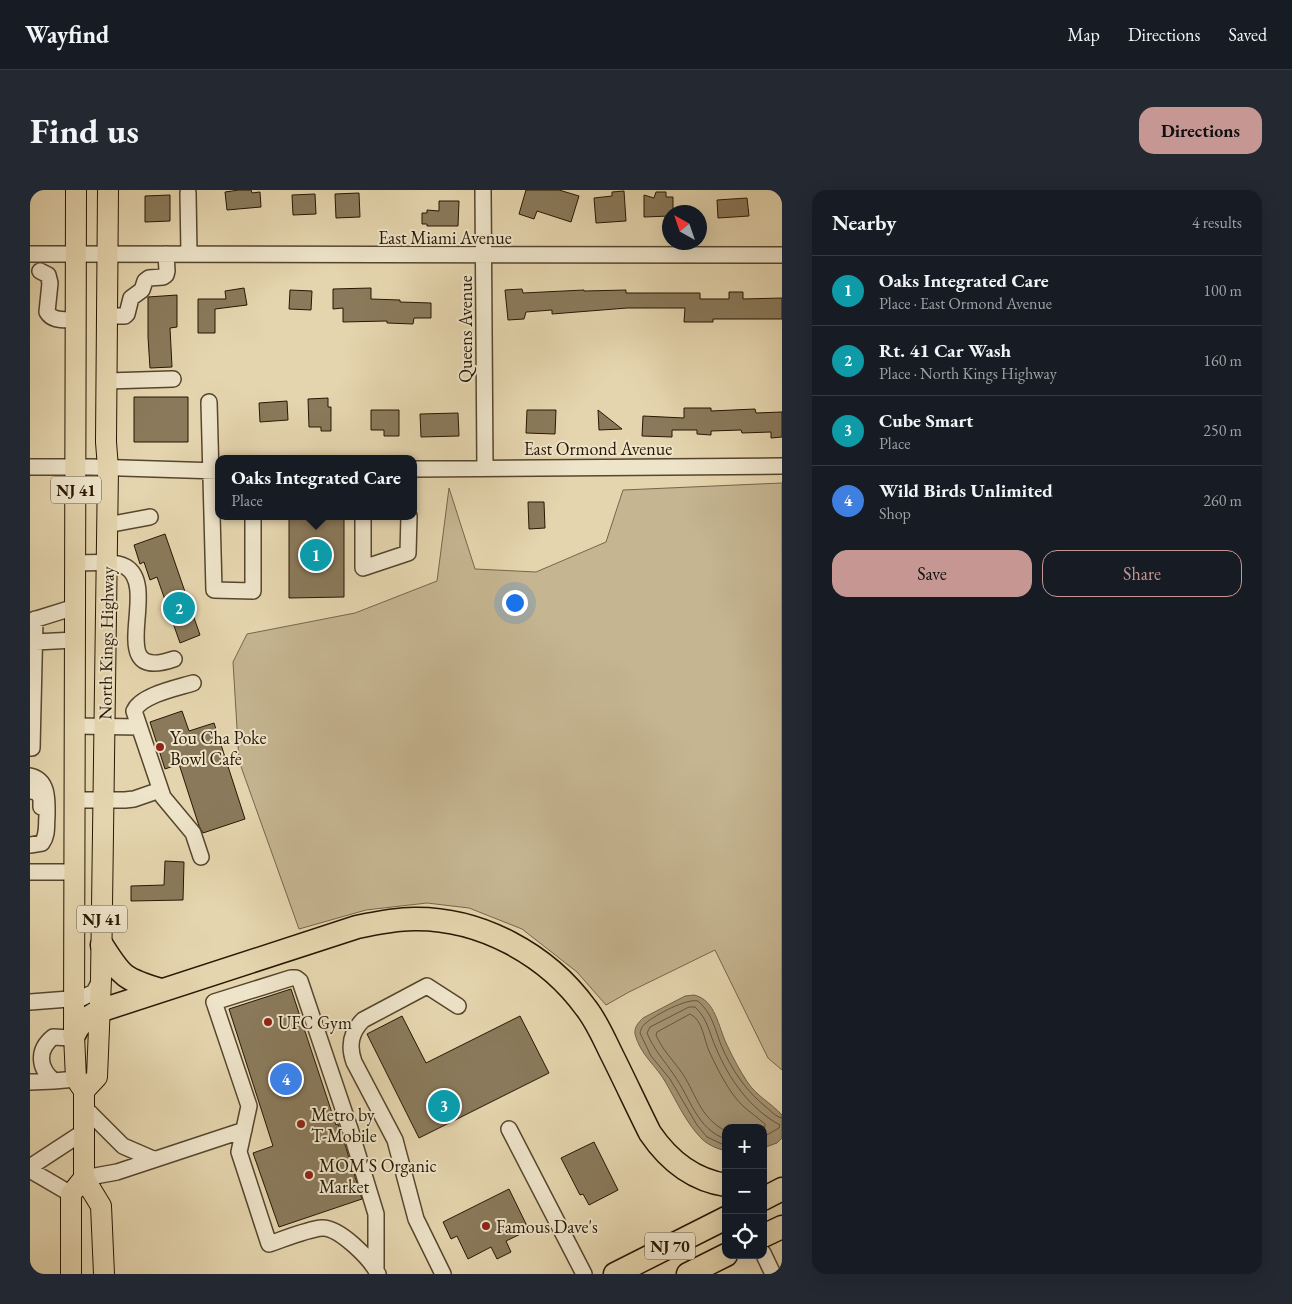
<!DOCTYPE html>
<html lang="en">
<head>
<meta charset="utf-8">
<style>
  body { margin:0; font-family:"EB Garamond",serif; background:#242831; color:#f1f3f6 }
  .controls { position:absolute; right:15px; bottom:15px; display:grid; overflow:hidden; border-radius:10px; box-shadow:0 5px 20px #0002 }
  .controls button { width:45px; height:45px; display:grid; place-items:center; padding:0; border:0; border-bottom:1px solid #363941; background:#171b24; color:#f1f3f6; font:25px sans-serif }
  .compass { position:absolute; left:632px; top:15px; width:45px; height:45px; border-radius:50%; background:#171b24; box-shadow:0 5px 20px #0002; rotate:320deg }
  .you { position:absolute; left:484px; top:412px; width:18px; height:18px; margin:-12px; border:4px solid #fff; border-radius:50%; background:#1a73e8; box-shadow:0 0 0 8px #1a73e833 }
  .badge { display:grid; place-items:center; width:32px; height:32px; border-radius:50%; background:#c59692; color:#fff; font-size:16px; font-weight:700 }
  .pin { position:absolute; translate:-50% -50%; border:2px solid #fff; box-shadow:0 1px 5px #0006 }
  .popup { position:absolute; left:185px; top:265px; width:202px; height:65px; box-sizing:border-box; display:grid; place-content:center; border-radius:10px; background:#171b24; filter:drop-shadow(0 1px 4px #0005); font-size:16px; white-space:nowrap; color:#9ea1a6 }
  .popup b { font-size:19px; color:#f1f3f6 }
  .popup::after { content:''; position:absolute; left:50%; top:100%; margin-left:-10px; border:10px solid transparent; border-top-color:#171b24 }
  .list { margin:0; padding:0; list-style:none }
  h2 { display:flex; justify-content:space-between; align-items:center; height:65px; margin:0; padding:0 20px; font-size:21px }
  h2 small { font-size:16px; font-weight:400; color:#9ea1a6 }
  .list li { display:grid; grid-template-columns:32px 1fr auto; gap:15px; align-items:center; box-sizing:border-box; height:70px; padding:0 20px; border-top:1px solid #363941 }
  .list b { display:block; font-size:19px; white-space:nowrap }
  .list p { margin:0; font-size:16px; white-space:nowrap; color:#9ea1a6 }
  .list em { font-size:16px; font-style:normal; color:#9ea1a6 }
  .actions { display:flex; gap:10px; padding:15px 20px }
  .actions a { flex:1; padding:11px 0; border:1px solid #c59692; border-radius:15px; text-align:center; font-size:18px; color:#c59692 }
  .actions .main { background:#c59692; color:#111 }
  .icon { flex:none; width:28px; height:28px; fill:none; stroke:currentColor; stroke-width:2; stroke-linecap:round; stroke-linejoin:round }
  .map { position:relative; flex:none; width:752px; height:1084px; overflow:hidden; border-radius:15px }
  header { display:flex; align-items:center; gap:30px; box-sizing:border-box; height:70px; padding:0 25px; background:#171b24; border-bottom:1px solid #363941 }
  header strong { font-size:24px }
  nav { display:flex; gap:28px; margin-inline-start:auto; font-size:18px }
  .intro { display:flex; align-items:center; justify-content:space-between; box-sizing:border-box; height:120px; padding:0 30px }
  h1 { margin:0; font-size:35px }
  .button { padding:12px 22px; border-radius:15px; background:#c59692; color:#111; font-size:18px; font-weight:700 }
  main { display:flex; gap:30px; padding:0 30px }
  aside { flex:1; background:#171b24; border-radius:15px; box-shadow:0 5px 20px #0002 }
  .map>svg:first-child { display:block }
  .green { fill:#c5b591; stroke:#76664a }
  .water { fill:#a49474; stroke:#726246 }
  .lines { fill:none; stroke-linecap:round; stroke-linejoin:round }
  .shore { stroke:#66563b; stroke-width:1 }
  .building { fill:#8a7a5b; stroke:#271702 }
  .minor-casing { stroke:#56462d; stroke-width:18 }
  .major-casing { stroke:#271702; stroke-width:22 }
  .highway-casing { stroke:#271702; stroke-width:25 }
  .minor { stroke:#eee4ca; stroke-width:15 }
  .major { stroke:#e5d5ae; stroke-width:20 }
  .highway { stroke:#e5d5ae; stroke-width:22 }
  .poi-dot { fill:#8f2418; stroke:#eee4ca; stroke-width:2 }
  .labels { text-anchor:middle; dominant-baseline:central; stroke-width:4; stroke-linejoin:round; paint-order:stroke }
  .shield { fill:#eee4ca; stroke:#63543e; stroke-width:1 }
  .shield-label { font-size:16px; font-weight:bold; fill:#271702 }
  .street-label { font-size:18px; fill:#271702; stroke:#eee4ca }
  .poi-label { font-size:18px; fill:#271702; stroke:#eee4ca; text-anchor:start }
</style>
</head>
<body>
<header>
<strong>Wayfind</strong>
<nav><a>Map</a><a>Directions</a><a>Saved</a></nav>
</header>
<div class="intro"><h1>Find us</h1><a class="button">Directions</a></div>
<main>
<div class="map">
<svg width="752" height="1084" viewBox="0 0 752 1084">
  <rect width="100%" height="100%" fill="#e5d5ae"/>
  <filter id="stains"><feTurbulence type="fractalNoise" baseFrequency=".004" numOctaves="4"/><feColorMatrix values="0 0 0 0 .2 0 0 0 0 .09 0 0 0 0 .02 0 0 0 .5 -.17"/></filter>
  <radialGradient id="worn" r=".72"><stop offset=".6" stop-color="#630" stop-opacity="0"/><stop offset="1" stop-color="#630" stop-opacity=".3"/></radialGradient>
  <!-- green -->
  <path class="green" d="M 752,293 L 752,880 L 738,868 L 685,760 L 599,802 L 576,815 L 547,782 L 492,739 L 439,718 L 397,713 L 336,720 L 269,739 L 209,571 L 203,472 L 217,444 L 325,423 L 407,391 L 419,298 L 445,379 L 506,382 L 576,352 L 593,300 Z"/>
  <!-- water -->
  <path class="water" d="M 664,805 C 686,810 688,837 697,855 C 703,868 710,881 718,893 C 727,906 741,913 752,925 L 752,948 L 747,953 L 733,958 L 733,938 L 696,938 L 696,961 C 688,959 678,955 672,949 C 656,933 647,912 636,893 C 627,876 610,865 605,844 C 604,837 609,832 613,828 L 655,806 Z"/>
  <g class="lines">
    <!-- shore -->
    <path class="shore" d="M 696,941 C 669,928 666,902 650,880 C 641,868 632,859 626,845 L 627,842 L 660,824 C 673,830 674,850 679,861 C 688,880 699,903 714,917 C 721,923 728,928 735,934 L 735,937 L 733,939
      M 696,949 C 667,940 660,907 644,885 C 634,870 624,860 617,843 L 620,837 L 659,817 L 665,817 C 678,829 679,843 686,858 C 699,889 720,919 750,935 L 749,938 L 733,947
      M 696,956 L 677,947 L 667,935 L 640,889 L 621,866 L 610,843 C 611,839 612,836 616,833 C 625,825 657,808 668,811 C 682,823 685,839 691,855 C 701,879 716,901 736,917 C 741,921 746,927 752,928"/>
  </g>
  <!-- building -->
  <path class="building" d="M 209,0 L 221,0 L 222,3 L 230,2 L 231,17 L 197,20 L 195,2 Z
    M 496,0 L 529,0 L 549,6 L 541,32 L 507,21 L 504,29 L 489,24 Z
    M 594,1 L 596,31 L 566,33 L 564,8 L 582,6 L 582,2 Z
    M 626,2 L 636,2 L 636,7 L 643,7 L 643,22 L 640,22 L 640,26 L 614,27 L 614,5 L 624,8 Z
    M 329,3 L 330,27 L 306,28 L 305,4 Z
    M 285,4 L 286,24 L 263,25 L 262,5 Z
    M 140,5 L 140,31 L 115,32 L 115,6 Z
    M 717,8 L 719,26 L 688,28 L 687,10 Z
    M 409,11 L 429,11 L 428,36 L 397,36 L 397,34 L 392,34 L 392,23 L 397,23 L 397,20 L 409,21 Z
    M 214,98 L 217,115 L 185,119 L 185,143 L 168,143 L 168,109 L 196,109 L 195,101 Z
    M 341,98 L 341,109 L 370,110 L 370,112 L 401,113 L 401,128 L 384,128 L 383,134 L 357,133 L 357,131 L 313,132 L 313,118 L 303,119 L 303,99 Z
    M 492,99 L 493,103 L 554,100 L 554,101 L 596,100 L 596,103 L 670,103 L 670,109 L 699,109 L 699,102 L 713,102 L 713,109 L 752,108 L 752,129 L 683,129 L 683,132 L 654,132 L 655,118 L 597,118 L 522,124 L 522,120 L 496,122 L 494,129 L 478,130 L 475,100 Z
    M 260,100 L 282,101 L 281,120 L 259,119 Z
    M 147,105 L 147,137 L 140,138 L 142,177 L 120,178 L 118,147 L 118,107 Z
    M 104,207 L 158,207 L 158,252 L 104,252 Z
    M 298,208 L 298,217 L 301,217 L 301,241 L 291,241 L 291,237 L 279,237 L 278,209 Z
    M 257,211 L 258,230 L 230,232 L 229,213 Z
    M 654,218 L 681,218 L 681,221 L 725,219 L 726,223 L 752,222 L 752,247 L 741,248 L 741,242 L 712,243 L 711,240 L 681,241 L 681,245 L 667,244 L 667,240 L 642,240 L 642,247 L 612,246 L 613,226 L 654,228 Z
    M 341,220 L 369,220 L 369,246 L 354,246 L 354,240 L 341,240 Z
    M 497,220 L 526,220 L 525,244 L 496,243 Z
    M 568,220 L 592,239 L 569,240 Z
    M 428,223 L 429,246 L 391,247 L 390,224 Z
    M 498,312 L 514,312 L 515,338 L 499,339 Z
    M 259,326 L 314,326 L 314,407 L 259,408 Z
    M 135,344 L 170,445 L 150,453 L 127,387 L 120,390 L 114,372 L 110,374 L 104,355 Z
    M 152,521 L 159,541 L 184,533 L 215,629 L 173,643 L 169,636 L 149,574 L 135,579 L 120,532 Z
    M 135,671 L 154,672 L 153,710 L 101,711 L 101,696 L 134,695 Z
    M 261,799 L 306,935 L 308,934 L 311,942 L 332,1009 L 249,1037 L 223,963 L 243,956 L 199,819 Z
    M 372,826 L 396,873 L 490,826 L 519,883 L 389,948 L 337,844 Z
    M 564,952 L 588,1000 L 559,1015 L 553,1004 L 550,1005 L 531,968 Z
    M 479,999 L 499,1040 L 476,1051 L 481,1062 L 467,1069 L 461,1057 L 438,1069 L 427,1046 L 421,1049 L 413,1032 Z"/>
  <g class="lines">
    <!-- minor casing -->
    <g class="minor-casing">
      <path id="minor" d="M 453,0 L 455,278
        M 158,3 L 159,64
        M 0,64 L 752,65
        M 10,81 L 18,85 L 20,93 L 17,122 C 23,132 35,129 46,130
        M 77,126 L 95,126 L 97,124 L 101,108 L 112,100 L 115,91 L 119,88 L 133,87 L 136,85 L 137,81 L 136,64
        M 77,191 L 143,189
        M 179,212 L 184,400 L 223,401 L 223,326
        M 0,277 L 61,277 L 188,281
        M 384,279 L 752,276
        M 333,326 L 333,378 L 378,363 L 379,326
        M 77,335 L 120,327
        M 46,373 C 61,373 82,370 96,377 C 131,398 72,494 144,469
        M 0,431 L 45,417
        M 5,452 L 45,450
        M 163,493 C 147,498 111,505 104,521 L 133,607 L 163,643 L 171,667
        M 45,536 L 109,537
        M 0,558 L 2,558 L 5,429
        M 0,586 C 19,590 17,611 17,626 C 16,636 18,645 12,653 L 0,655
        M 0,601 L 7,602 L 11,608 L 11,617
        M 45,610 L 95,610 L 104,609 L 130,600
        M 0,682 L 44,682
        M 0,812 L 52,808 L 64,802 L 71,789
        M 44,845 L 41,848 L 23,847 C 7,860 8,878 24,891 L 46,889
        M 0,892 L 24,891
        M 55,918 L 93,956 L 123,969
        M 479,939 L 554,1084
        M 0,977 L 55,941
        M 0,980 L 41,1004
        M 54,988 L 87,982 L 214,940
        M 733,1063 L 743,1084
        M 346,1080 L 346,1024 L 320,939 L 270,791 L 266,788 L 261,788 L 184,812 L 219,916 L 209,962 L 239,1054 C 254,1049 278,1039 292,1038 C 309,1037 341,1069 348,1084
        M 413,1084 L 386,1029 L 365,950 L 324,872 C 318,855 321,842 333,830 L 397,796 L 428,816"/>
    </g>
    <!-- major casing -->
    <g class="major-casing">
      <path id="major" d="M 46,0 L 44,845 L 46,889 L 54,901 L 54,988 L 71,1016 L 74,1084
        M 54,901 L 67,887 L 71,789 L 78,278 L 76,252 L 78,0
        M 41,1084 L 41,1004 L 54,988"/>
    </g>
    <!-- highway casing -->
    <g class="highway-casing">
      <path id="highway" d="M 72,755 C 92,787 94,789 131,800
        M 44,845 C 50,832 57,828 69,821 L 327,737 C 346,733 365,729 384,729 C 450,728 517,764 556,818 C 567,832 574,849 582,865 C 595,891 607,917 620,943 C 639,971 663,990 696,995
        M 733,1009 L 752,999
        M 733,1046 L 752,1037
        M 585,1084 L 696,1028
        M 658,1084 L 696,1065"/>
    </g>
    <!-- minor -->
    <use href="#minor" class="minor"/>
    <!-- major -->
    <use href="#major" class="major"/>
    <!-- highway -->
    <use href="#highway" class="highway"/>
  </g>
  <!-- markers -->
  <g class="poi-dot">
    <circle cx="130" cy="557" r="5"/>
    <circle cx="238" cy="832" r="5"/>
    <circle cx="271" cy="934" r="5"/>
    <circle cx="279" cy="985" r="5"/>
    <circle cx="456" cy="1036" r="5"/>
  </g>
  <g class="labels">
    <!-- shield labels -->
    <g class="shield">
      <rect x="21" y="286.5" width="50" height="27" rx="4"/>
      <rect x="47" y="715.5" width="50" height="27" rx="4"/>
      <rect x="615" y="1042.5" width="50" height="27" rx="4"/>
    </g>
    <g class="shield-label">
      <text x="46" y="300">NJ 41</text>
      <text x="72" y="729">NJ 41</text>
      <text x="640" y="1056">NJ 70</text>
    </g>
    <!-- street labels -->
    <g class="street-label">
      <text x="415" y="47">East Miami Avenue</text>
      <text transform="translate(435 139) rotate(-90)">Queens Avenue</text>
      <text x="568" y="258">East Ormond Avenue</text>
      <text transform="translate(76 453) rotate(-89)">North Kings Highway</text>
    </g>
    <!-- poi labels -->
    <g class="poi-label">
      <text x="140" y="547">You Cha Poke<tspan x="140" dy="21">Bowl Cafe</tspan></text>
      <text x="248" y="832">UFC Gym</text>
      <text x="281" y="924">Metro by<tspan x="281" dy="21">T-Mobile</tspan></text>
      <text x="289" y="975">MOM'S Organic<tspan x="289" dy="21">Market</tspan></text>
      <text x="466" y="1036">Famous Dave's</text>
    </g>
  </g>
  <rect width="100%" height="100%" filter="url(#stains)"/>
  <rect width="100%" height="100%" fill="url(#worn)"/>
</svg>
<div class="controls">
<button>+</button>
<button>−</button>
<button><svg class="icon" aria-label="locate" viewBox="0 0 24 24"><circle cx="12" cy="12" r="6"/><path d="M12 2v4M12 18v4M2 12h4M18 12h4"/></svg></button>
</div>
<svg class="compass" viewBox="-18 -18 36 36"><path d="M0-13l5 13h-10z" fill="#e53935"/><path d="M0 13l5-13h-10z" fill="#9ea1a6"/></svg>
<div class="you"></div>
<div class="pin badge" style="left:286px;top:365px;background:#0f9aa8">1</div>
<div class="popup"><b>Oaks Integrated Care</b>Place</div>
<div class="pin badge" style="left:149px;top:418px;background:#0f9aa8">2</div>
<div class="pin badge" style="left:414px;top:916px;background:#0f9aa8">3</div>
<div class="pin badge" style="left:256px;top:889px;background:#3f7fe0">4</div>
</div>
<aside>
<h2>Nearby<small>4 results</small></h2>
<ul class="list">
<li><span class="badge" style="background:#0f9aa8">1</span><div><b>Oaks Integrated Care</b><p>Place · East Ormond Avenue</p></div><em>100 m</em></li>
<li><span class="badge" style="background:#0f9aa8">2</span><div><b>Rt. 41 Car Wash</b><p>Place · North Kings Highway</p></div><em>160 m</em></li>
<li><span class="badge" style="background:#0f9aa8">3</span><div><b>Cube Smart</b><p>Place</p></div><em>250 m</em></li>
<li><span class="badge" style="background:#3f7fe0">4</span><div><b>Wild Birds Unlimited</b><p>Shop</p></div><em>260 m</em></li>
</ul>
<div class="actions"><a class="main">Save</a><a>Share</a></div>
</aside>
</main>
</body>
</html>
